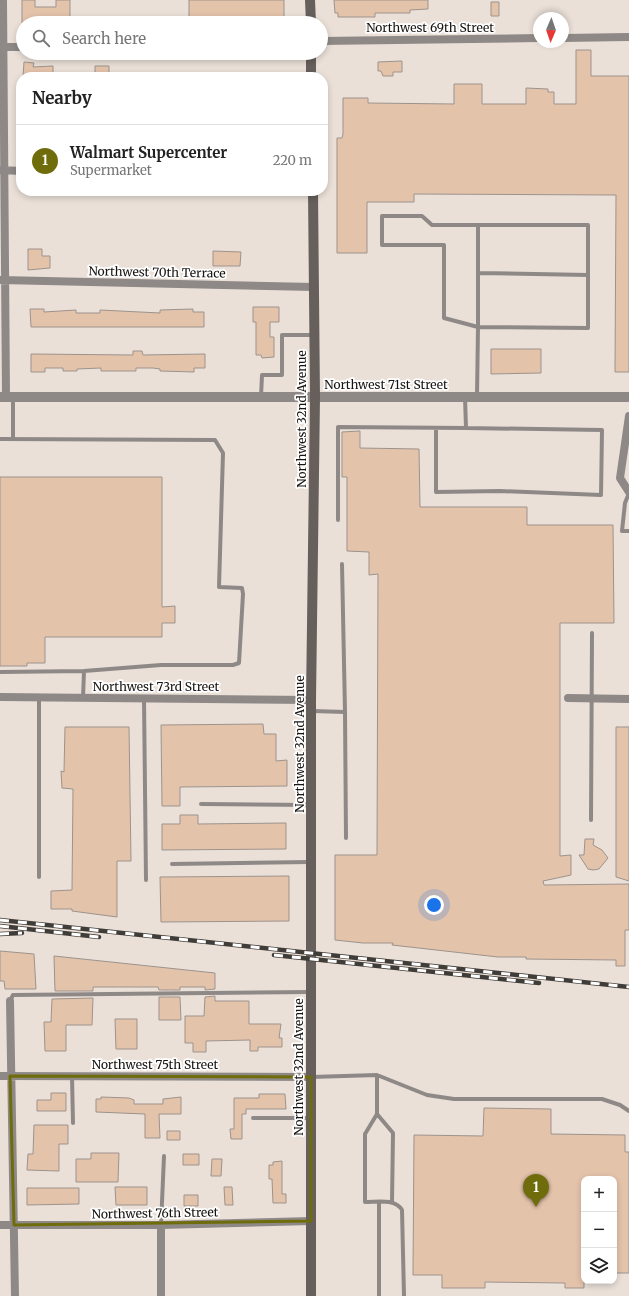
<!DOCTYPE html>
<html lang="en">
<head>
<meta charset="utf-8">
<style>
  body { margin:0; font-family:Merriweather,serif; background:#f6f6f6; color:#222 }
  .controls { position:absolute; right:12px; bottom:12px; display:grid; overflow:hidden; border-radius:8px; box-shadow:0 2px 6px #0003 }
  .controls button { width:36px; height:36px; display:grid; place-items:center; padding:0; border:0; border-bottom:1px solid #e0e0e0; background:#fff; color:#222; font:20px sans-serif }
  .compass { position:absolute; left:533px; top:12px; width:36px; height:36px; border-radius:50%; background:#fff; box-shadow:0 2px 6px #0003; rotate:182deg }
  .you { position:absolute; left:434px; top:905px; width:14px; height:14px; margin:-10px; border:3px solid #fff; border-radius:50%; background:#1a73e8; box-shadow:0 0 0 6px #1a73e833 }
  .badge { display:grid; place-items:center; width:26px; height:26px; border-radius:50%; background:#6f6c0b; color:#fff; font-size:13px; font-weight:700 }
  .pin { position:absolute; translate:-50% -33px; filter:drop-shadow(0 1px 2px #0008) }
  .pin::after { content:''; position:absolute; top:21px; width:14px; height:12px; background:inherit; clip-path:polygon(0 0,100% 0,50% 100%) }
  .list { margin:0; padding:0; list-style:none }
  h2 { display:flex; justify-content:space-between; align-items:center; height:52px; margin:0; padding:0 16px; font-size:17px }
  h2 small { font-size:13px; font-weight:400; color:#767676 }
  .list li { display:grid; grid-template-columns:26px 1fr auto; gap:12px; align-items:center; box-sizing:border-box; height:72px; padding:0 16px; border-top:1px solid #e0e0e0 }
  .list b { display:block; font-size:15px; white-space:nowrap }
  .list p { margin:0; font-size:13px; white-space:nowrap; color:#767676 }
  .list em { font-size:13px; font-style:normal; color:#767676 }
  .icon { flex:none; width:22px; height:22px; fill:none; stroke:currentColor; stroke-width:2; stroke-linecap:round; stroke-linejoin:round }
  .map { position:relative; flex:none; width:629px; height:1296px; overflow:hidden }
  .search { position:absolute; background:#fff; box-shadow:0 2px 6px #0003; left:16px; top:16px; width:312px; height:44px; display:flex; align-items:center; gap:10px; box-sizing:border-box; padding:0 14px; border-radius:22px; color:#767676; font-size:15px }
  .panel { position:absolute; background:#fff; box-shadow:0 2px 6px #0003; left:16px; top:72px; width:312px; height:124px; border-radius:16px }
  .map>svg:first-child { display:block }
  .building { fill:#e4c3ab; stroke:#9d938c }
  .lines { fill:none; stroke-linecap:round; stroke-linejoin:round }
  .service { stroke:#8e8987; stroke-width:4 }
  .minor { stroke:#8e8987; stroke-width:8 }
  .tertiary { stroke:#8e8987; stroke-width:10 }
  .secondary { stroke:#665f5c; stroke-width:10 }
  .rail-casing { stroke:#403c38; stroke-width:4.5 }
  .rail { stroke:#fff; stroke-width:3; stroke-dasharray:9; stroke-linecap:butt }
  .marked { fill:none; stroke:#6f6c0b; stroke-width:3; stroke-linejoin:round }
  .labels { text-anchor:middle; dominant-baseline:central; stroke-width:3.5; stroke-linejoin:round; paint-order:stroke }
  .street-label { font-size:12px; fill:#161310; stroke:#fff }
</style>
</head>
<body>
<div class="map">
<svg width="629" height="1296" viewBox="0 0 629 1296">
  <rect width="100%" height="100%" fill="#eae0d8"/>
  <!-- building -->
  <path class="building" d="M 22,0 L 35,0 L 35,7 L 56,7 L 56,0 L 70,0 L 70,23 L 57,23 L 57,20 L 35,20 L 35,23 L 22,23 Z
    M 189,0 L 284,0 L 284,19 L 278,19 L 279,23 L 189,23 Z
    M 334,0 L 428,0 L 428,9 L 410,10 L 410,13 L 375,13 L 375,17 L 338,17 L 338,13 L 335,13 Z
    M 491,2 L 499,2 L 499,16 L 491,16 Z
    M 576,50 L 591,50 L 591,76 L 629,76 L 629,372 L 615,372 L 616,195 L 414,194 L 414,202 L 367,202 L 367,253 L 337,253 L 337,138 L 342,138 L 343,134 L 343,98 L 368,98 L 368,103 L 454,104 L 454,84 L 482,84 L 482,104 L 526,104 L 526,88 L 548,89 L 548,92 L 554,92 L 554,104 L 576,104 Z
    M 402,61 L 402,72 L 393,72 L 393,76 L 383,76 L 381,71 L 378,71 L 378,62 Z
    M 24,62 L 34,63 L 33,67 L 53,66 L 53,77 L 23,77 Z
    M 95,66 L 109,66 L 109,77 L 95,77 Z
    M 28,249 L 42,249 L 42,256 L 50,256 L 50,268 L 28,270 Z
    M 213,251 L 241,252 L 240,266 L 213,266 Z
    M 253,307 L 279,307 L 279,322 L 270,322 L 270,337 L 274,337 L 274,357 L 262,358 L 261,355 L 256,355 L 256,322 L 253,322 Z
    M 30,309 L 44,309 L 44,312 L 76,310 L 76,313 L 100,313 L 100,310 L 160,313 L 160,310 L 193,309 L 193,312 L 204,312 L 204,327 L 31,327 Z
    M 491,349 L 541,349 L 541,373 L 491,374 Z
    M 133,351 L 142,351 L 143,355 L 205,354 L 205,368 L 194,368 L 194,372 L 160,371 L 160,369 L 153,368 L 136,368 L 136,371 L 101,371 L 101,368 L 77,369 L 77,371 L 63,371 L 63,368 L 45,368 L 45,372 L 31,372 L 31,354 L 133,355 Z
    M 360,431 L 360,448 L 419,449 L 420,507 L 527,507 L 527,525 L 613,525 L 614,623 L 560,623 L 560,856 L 571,855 L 571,875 L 543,881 L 544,885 L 629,884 L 629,930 L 625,930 L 625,966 L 616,966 L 616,960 L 526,959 L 526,957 L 498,957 L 392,945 L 393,943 L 363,943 L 335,940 L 335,855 L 377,855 L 378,574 L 369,575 L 369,552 L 347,551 L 347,477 L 342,477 L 342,432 Z
    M 0,477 L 162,477 L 162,607 L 175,606 L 175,623 L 162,623 L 162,637 L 45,637 L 45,663 L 27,663 L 27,666 L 0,666 Z
    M 263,724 L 264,734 L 276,734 L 276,761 L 287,760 L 287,786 L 180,787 L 180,806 L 162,806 L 161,725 Z
    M 65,727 L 129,727 L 131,861 L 117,861 L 117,917 L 72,911 L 72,909 L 51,909 L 51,891 L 72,890 L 73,789 L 62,788 L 61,771 L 64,772 Z
    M 616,727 L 629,727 L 629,881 L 616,877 Z
    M 180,815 L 198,815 L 198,824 L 286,823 L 286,849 L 162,850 L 162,824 L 180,824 Z
    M 585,839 L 594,839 L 593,845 L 602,850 L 608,858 L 599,869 L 593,870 L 588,869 L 579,855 L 584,855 Z
    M 289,876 L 289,921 L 161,922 L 160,877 Z
    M 0,951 L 34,954 L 36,989 L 5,989 L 4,981 L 0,981 Z
    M 54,956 L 215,973 L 215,989 L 205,990 L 205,987 L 180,987 L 180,990 L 159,990 L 158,987 L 93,987 L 93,991 L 55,991 Z
    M 215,996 L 215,1001 L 249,1001 L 249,1024 L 281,1024 L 279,1038 L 282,1038 L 282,1047 L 258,1047 L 258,1051 L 250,1051 L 250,1040 L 206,1041 L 206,1052 L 193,1052 L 193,1043 L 185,1043 L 185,1016 L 204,1016 L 205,997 Z
    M 159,997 L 180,997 L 181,1020 L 159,1020 Z
    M 93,998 L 92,1025 L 66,1025 L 66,1051 L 45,1051 L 44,1022 L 51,1022 L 52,999 Z
    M 115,1019 L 137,1019 L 137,1049 L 116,1049 Z
    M 51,1093 L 66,1093 L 66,1111 L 37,1111 L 37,1100 L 51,1100 Z
    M 259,1094 L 285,1094 L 286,1109 L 246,1109 L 246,1114 L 242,1114 L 242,1139 L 231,1139 L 230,1129 L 234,1129 L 234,1098 L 259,1098 Z
    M 101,1097 L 129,1098 L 134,1100 L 134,1104 L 163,1104 L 163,1099 L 181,1097 L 181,1114 L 159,1114 L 160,1138 L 145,1138 L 145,1114 L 96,1112 L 96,1099 L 101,1099 Z
    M 484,1108 L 551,1109 L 551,1134 L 625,1135 L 625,1152 L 629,1152 L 629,1273 L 614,1273 L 614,1179 L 584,1179 L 584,1288 L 565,1288 L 565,1283 L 485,1282 L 485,1288 L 442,1288 L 442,1275 L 413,1275 L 414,1135 L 483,1136 Z
    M 34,1125 L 68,1125 L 68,1144 L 59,1144 L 59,1171 L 27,1170 L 28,1154 L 33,1154 Z
    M 167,1131 L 180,1131 L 180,1140 L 167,1140 Z
    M 91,1153 L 119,1153 L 118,1182 L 76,1182 L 76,1159 L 91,1159 Z
    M 183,1154 L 199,1154 L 199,1165 L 183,1165 Z
    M 212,1159 L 222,1159 L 221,1176 L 211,1176 Z
    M 282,1161 L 282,1194 L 286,1194 L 286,1203 L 273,1203 L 272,1179 L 269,1179 L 269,1165 L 273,1165 L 273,1162 Z
    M 115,1187 L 147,1187 L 147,1205 L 116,1205 Z
    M 224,1187 L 232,1187 L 233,1205 L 225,1205 Z
    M 27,1188 L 79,1188 L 79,1204 L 27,1205 Z
    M 184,1195 L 198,1195 L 198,1206 L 184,1206 Z"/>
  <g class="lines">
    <!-- service -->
    <path class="service" d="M 478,273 L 588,275
      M 477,396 L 478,327 L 588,328 L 588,225 L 432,225 L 422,216 L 382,216 L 382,245 L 444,245 L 444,318 L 478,327 L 478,225
      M 261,397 L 262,375 L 282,375 L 282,335 L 314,335
      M 436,428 L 436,492 L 500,491 L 601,495 L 602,430 L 466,428
      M 0,439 L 215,440 L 223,453 L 219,587 L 242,588 L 243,594 L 239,663 L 233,665 L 161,665 L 84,671 L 0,672
      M 13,439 L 13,398
      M 629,493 L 625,503 L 622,531 L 629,531
      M 338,520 L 338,427 L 466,428 L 465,397
      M 342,564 L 345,712
      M 39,698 L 39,877
      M 83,698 L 84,671
      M 144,698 L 146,880
      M 312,711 L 345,712 L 346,838
      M 201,804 L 311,805
      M 591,820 L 592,633
      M 172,864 L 310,862
      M 10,1001 L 13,995 L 310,992
      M 377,1075 L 377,1114 L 365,1134 L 365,1202 C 377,1202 395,1198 402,1210 L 404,1296
      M 72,1076 L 73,1123
      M 311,1077 L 377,1075 L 427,1095 L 454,1099 L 602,1099 L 620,1105 L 629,1111
      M 377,1114 L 393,1133 L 392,1202
      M 253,1118 L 310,1118
      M 161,1225 L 164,1156
      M 379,1296 L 379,1202"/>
    <!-- minor -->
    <path class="minor" d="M 3,0 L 6,397
      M 563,38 L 629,37
      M 321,41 L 539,38
      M 0,47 L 23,47
      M 1,170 L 21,171
      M 1,280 L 314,287
      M 629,416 L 620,478 L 629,492
      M 0,697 L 311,700
      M 568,698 L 629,699
      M 10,1001 L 15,1296
      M 0,1076 L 311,1077
      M 0,1225 L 161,1225 L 311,1221
      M 161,1296 L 161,1225"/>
    <!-- tertiary -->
    <path class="tertiary" d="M 0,397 L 629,397"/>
    <!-- secondary -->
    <path class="secondary" d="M 310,0 L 311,23
      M 311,53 L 311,77
      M 311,1296 L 311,700 L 315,397 L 313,191"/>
    <!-- rail casing -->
    <g class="rail-casing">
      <path id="rail" d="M 0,920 L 629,987
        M 0,926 L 99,937
        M 0,934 L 22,933
        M 274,955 L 539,983"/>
    </g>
    <!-- rail -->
    <use href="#rail" class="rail"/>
  </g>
  <!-- marked area -->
  <path class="marked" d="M 10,1076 L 311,1077 L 311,1221 L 14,1225 Z"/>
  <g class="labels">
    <!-- street labels -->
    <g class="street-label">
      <text x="430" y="27">Northwest 69th Street</text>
      <text transform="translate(157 272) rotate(1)">Northwest 70th Terrace</text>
      <text x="386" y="384">Northwest 71st Street</text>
      <text transform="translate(301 419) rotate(-90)">Northwest 32nd Avenue</text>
      <text x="156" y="686">Northwest 73rd Street</text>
      <text transform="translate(299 744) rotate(-90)">Northwest 32nd Avenue</text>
      <text x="155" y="1064">Northwest 75th Street</text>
      <text transform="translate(298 1067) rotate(-90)">Northwest 32nd Avenue</text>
      <text transform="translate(155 1213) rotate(-1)">Northwest 76th Street</text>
    </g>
  </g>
</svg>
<div class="controls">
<button>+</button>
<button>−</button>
<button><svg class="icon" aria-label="layers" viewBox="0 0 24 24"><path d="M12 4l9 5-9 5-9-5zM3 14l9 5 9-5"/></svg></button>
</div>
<svg class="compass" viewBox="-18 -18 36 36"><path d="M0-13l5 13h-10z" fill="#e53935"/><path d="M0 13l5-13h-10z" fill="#767676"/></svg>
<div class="you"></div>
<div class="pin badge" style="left:536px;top:1207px">1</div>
<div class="search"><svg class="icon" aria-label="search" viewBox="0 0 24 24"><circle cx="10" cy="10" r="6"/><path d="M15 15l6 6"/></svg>Search here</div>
<section class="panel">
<h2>Nearby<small></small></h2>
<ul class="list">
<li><span class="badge">1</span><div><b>Walmart Supercenter</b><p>Supermarket</p></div><em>220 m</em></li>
</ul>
</section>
</div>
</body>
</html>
